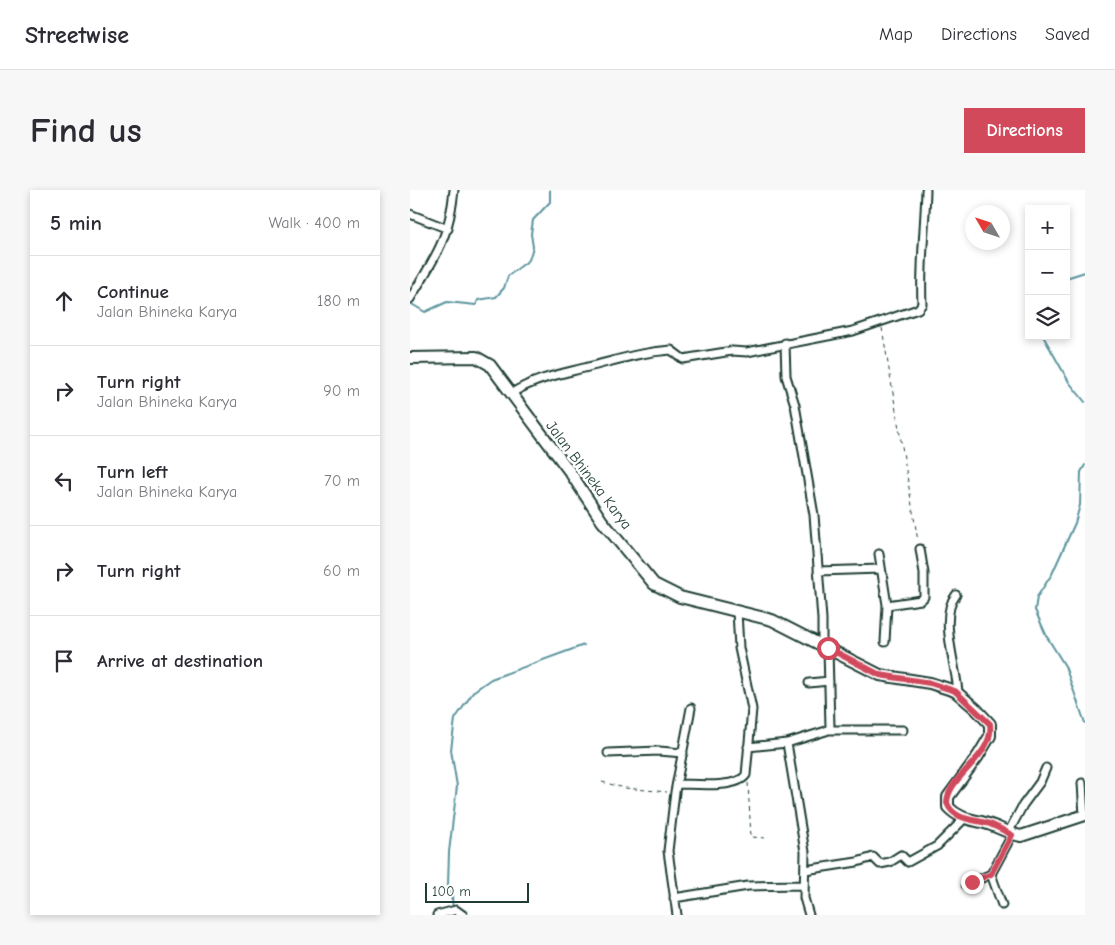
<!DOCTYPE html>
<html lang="en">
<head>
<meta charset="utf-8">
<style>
  body { margin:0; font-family:"Comic Neue",sans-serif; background:#f7f7f7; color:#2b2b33 }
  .controls { position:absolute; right:15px; top:15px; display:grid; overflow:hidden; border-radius:0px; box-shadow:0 2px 8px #0003 }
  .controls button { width:45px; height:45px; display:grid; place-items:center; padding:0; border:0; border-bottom:1px solid #e1e1e2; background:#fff; color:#2b2b33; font:25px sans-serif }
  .compass { position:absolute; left:555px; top:15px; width:45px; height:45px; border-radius:50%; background:#fff; box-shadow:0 2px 8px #0003; rotate:309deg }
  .scale { position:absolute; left:15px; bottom:12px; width:104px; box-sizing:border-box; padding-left:5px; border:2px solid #1f3d34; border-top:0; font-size:14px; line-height:18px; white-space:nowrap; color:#1f3d34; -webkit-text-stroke:4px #fff; paint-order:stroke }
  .stop { position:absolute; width:15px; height:15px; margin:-11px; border:4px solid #d1495b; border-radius:50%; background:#fff }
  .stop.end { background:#d1495b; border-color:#fff; box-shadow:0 1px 5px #0008 }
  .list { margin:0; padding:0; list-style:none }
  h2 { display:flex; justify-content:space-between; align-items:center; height:65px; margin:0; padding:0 20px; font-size:21px }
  h2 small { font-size:16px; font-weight:400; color:#7c7c81 }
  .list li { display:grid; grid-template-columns:32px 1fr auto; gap:15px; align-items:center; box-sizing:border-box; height:90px; padding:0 20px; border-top:1px solid #e1e1e2 }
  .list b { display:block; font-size:19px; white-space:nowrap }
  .list p { margin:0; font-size:16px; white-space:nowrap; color:#7c7c81 }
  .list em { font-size:16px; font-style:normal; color:#7c7c81 }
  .icon { flex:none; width:28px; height:28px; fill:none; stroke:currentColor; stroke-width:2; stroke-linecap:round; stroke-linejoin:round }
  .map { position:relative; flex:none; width:675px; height:725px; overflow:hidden; border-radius:0px }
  header { display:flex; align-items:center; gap:30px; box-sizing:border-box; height:70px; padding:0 25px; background:#fff; border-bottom:1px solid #e1e1e2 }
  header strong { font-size:24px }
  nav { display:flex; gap:28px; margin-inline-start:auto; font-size:18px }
  .intro { display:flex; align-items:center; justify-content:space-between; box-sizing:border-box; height:120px; padding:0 30px }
  h1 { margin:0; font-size:35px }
  .button { padding:12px 22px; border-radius:0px; background:#d1495b; color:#fff; font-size:18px; font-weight:700 }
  main { display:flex; gap:30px; padding:0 30px }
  aside { flex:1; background:#fff; border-radius:0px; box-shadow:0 2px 8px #0003 }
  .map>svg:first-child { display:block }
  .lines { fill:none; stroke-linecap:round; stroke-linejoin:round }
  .stream { stroke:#5c959e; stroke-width:2 }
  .street-casing { stroke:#1f3d34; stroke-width:11 }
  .secondary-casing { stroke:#1f3d34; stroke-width:14 }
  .path { stroke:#1f3d34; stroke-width:1; stroke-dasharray:4 4; stroke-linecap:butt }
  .street { stroke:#fff; stroke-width:7 }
  .secondary { stroke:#fff; stroke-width:10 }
  .route { stroke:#d1495b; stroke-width:6 }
  .labels { text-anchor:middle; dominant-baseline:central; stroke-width:5; stroke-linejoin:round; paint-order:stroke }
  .street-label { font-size:15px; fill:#1f3d34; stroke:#fff }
</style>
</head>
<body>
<header>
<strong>Streetwise</strong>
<nav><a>Map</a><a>Directions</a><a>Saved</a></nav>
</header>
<div class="intro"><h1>Find us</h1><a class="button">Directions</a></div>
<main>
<aside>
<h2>5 min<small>Walk · 400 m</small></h2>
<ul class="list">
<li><svg class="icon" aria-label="ahead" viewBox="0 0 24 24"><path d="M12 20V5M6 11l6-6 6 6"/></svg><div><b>Continue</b><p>Jalan Bhineka Karya</p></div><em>180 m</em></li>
<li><svg class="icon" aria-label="right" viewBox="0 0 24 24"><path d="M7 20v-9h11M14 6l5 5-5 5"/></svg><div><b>Turn right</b><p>Jalan Bhineka Karya</p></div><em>90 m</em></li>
<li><svg class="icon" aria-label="left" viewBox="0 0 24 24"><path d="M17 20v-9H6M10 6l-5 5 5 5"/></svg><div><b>Turn left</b><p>Jalan Bhineka Karya</p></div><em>70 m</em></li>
<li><svg class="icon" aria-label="right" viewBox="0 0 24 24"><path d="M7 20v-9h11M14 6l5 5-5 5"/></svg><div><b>Turn right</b></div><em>60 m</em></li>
<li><svg class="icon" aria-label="arrive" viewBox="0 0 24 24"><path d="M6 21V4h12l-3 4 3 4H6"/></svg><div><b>Arrive at destination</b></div></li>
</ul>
</aside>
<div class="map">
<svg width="675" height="725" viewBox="0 0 675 725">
  <rect width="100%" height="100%" fill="#fff"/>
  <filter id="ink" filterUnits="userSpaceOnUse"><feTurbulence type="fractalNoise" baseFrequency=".02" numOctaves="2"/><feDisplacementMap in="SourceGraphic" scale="10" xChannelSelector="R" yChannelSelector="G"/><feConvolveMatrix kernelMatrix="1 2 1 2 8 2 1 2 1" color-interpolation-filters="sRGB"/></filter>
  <g filter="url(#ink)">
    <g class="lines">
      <!-- stream -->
      <path class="stream" d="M 656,88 L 675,82
        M 0,113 L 15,122 L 37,112 L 66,115 L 68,110 L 86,107 L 94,98 L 98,86 L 119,70 L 123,57 L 121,44 L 123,30 L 140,12 L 140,0
        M 633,146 L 659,192 L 675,212
        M 675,275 L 671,282 L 670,315 L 665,333 L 642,384 L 627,407 L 625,420 L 637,447 L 655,476 L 675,533
        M 43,725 L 42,703 L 41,709 L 38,695 L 39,662 L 47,596 L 41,560 L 45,529 L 64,501 L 81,489 L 174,455"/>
      <!-- street casing -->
      <g class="street-casing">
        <path id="street" d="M 0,24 L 38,39
          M 0,109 C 25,67 39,50 44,0
          M 375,153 L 376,186 L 385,215 L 404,325 L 412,429 L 412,455
          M 102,203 C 126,188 151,184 178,177 C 207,170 231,162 261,160 L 273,169 L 322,161 L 337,162 L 443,141 L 508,119 L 512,114 C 510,75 515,38 516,0
          M 469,364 L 477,415 L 475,452
          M 408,381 L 471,379
          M 546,405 C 528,427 547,477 548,503
          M 477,415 L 511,410 L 514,407 L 514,383 L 510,359
          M 399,493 L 419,491
          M 419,540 L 493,540
          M 338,557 L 377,553
          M 198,563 L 249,561 L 273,563
          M 672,593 L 674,626
          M 267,594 C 284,594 326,599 336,585 L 342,519 L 329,458 L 327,421
          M 598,643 L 613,615 L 630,592 L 636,578
          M 395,680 L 447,672 L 463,667 L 470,674 L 480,672 L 491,665 L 498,672 L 527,656 L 554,629
          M 581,684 L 592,715
          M 556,695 L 581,684 L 602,645
          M 264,708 L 338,696 L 394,695
          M 27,725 L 46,720 L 53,725
          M 267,725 L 258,661 L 265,602 L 281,518
          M 399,725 L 394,708 L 395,662 L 377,553 L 416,541 L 420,538 L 418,458"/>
      </g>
      <!-- secondary casing -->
      <g class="secondary-casing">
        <path id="secondary" d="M 0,168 L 66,167 L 80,175 L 160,282 L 192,331 L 244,394 L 270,407 L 362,430 L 470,485 L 520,493 L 545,501 L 566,519 L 580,534 L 580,546 L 568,566 L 538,607 L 538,617 C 551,631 565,629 581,635 C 592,639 600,644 611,646 L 675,625"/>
      </g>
      <!-- path -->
      <path class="path" d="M 472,138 L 508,351
        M 192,592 L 215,598 L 257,602
        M 338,593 L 341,647 L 356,648"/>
      <!-- street -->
      <use href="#street" class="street"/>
      <!-- secondary -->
      <use href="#secondary" class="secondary"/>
    </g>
  </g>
  <g class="lines" filter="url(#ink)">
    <!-- route -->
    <path class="route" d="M 418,458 L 470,485 L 520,493 L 545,501 L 580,534 C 585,566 537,586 537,613 C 544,631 565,629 580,634 C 587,637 595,641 602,645 L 581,684 L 562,692"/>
  </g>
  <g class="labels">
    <!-- street labels -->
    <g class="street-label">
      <text transform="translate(179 285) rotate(53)">Jalan Bhineka Karya</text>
    </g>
  </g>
</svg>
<div class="controls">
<button>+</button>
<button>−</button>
<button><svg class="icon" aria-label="layers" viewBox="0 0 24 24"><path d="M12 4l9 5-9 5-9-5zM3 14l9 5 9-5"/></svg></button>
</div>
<svg class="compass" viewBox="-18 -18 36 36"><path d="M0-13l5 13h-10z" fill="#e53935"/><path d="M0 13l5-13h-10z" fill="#7c7c81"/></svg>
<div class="scale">100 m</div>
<div class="stop" style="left:418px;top:458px"></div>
<div class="stop end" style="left:562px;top:692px"></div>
</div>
</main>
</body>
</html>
